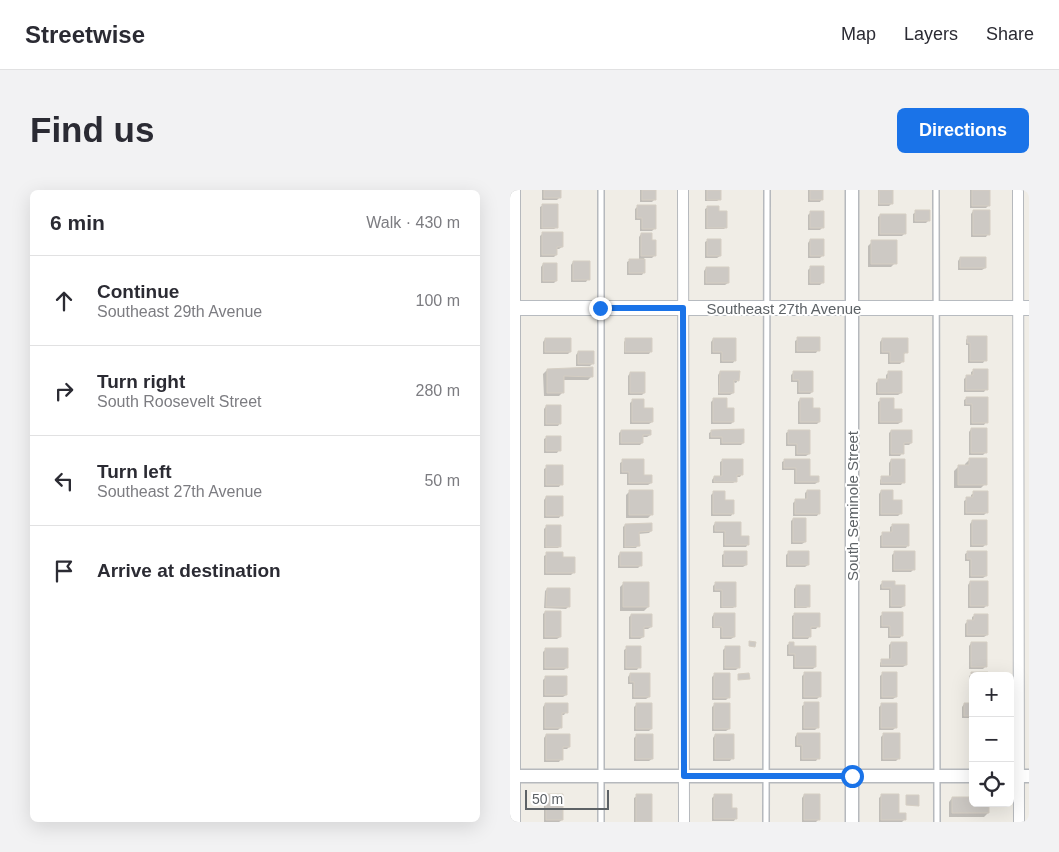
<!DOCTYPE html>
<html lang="en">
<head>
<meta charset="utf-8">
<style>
  body { margin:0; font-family:Helvetica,sans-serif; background:#f2f2f3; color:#2b2b33 }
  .controls { position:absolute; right:15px; bottom:15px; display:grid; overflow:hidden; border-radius:8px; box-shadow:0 5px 20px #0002 }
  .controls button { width:45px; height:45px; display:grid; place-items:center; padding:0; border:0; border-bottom:1px solid #e1e1e2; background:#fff; color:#2b2b33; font:25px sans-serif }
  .scale { position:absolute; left:15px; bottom:12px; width:84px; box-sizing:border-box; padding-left:5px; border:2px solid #5d6266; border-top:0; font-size:14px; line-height:18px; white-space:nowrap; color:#5d6266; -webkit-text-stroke:4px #fff; paint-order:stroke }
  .stop { position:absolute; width:15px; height:15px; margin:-11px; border:4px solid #1a73e8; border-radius:50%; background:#fff }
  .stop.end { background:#1a73e8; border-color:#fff; box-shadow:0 1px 5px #0008 }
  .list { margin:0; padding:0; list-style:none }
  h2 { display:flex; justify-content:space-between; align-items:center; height:65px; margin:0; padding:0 20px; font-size:21px }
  h2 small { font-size:16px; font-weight:400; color:#7c7c81 }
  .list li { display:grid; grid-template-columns:32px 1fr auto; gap:15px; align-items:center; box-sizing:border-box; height:90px; padding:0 20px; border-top:1px solid #e1e1e2 }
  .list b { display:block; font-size:19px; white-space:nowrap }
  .list p { margin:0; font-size:16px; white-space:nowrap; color:#7c7c81 }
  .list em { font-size:16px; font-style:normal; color:#7c7c81 }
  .icon { flex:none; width:28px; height:28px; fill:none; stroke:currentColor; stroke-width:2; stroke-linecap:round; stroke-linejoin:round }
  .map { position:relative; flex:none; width:519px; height:632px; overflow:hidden; border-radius:8px }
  header { display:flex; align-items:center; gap:30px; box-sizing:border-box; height:70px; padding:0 25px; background:#fff; border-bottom:1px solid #e1e1e2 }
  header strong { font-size:24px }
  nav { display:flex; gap:28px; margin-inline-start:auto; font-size:18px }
  .intro { display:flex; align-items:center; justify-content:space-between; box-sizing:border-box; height:120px; padding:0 30px }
  h1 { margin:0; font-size:35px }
  .button { padding:12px 22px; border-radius:8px; background:#1a73e8; color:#fff; font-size:18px; font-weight:700 }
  main { display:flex; gap:30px; padding:0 30px }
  aside { flex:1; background:#fff; border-radius:8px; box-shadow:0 5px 20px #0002 }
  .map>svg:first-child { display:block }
  .shadow { fill:#0003 }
  .building { fill:#cdc9c4; stroke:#d5cec3 }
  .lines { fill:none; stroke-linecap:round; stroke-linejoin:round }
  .service-casing { stroke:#b6b9bd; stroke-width:8 }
  .minor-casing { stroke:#b6b9bd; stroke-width:12 }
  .tertiary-casing { stroke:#b6b9bd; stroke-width:15 }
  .secondary-casing { stroke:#b7bbc0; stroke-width:16 }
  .service { stroke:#fff; stroke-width:5 }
  .minor { stroke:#fff; stroke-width:10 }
  .tertiary { stroke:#fff; stroke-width:12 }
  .secondary { stroke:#fff; stroke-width:14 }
  .route { stroke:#1a73e8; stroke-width:6 }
  .labels { text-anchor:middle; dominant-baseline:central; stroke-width:4; stroke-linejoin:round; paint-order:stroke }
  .street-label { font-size:15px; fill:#5d6266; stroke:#fff }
</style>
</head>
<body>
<header>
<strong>Streetwise</strong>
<nav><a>Map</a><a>Layers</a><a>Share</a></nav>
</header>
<div class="intro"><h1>Find us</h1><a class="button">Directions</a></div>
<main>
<aside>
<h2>6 min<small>Walk · 430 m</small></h2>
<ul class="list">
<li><svg class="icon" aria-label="ahead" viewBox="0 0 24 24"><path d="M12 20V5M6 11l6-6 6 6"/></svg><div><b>Continue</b><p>Southeast 29th Avenue</p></div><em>100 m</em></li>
<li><svg class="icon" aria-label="right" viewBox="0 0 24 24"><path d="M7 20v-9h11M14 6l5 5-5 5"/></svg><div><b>Turn right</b><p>South Roosevelt Street</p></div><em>280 m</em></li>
<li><svg class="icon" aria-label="left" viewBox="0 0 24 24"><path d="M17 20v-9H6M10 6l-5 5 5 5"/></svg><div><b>Turn left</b><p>Southeast 27th Avenue</p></div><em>50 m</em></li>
<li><svg class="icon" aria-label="arrive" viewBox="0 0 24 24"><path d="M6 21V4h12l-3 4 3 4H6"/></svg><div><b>Arrive at destination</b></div></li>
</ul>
</aside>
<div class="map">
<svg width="519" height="632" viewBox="0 0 519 632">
  <rect width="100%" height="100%" fill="#f0ede6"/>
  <!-- shadow -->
  <path class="shadow" d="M 32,0 L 49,0 L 49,8 L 47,10 L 32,10 Z
    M 130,0 L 144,0 L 144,10 L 142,12 L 130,12 Z
    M 195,0 L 210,0 L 210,9 L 207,11 L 195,11 Z
    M 298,0 L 312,0 L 312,9 L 310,12 L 298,12 Z
    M 368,0 L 382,0 L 382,13 L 379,16 L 368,16 Z
    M 460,0 L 479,0 L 479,15 L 476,18 L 460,18 Z
    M 33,15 L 47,37 L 44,39 L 30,39 L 30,17 Z
    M 128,16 L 145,38 L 142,41 L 130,41 L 130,30 L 125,30 L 125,19 Z
    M 198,17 L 208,22 L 216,37 L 214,39 L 195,39 L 195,19 Z
    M 463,21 L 478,44 L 476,47 L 461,47 L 461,24 Z
    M 301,22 L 312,38 L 310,40 L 298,40 L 298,25 Z
    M 406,22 L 418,31 L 416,33 L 403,33 L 403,24 Z
    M 370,25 L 395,43 L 392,46 L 368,46 L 368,27 Z
    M 33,43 L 52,57 L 49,59 L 46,59 L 46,65 L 44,67 L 30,67 L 30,46 Z
    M 131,44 L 144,66 L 142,68 L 134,68 L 134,82 L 132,85 L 117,85 L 117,72 L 120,70 L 129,70 L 129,47 Z
    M 198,50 L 210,66 L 207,68 L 195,68 L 195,52 Z
    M 300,50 L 312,66 L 310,68 L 298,68 L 298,53 Z
    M 362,52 L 385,73 L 381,77 L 358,77 L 358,56 Z
    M 450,68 L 475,78 L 472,80 L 448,80 L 448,71 Z
    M 63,72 L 78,89 L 76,92 L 61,92 L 61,75 Z
    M 33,74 L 46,91 L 44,93 L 31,93 L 31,77 Z
    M 196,78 L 218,93 L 215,95 L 194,95 L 194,81 Z
    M 300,78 L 312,93 L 310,95 L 298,95 L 298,80 Z
    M 458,147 L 475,170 L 473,173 L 458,173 L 458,155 L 456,155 L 456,150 Z
    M 35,149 L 60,162 L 58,164 L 33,164 L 33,152 Z
    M 116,149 L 141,161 L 139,164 L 114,164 L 114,152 Z
    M 203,149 L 225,170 L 223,173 L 210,173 L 210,164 L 201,164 L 201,152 Z
    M 288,149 L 308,160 L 306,163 L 285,163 L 285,151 Z
    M 372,149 L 397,162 L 392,165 L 392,172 L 390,174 L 378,174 L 378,164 L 370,164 L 370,152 Z
    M 68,162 L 83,173 L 80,176 L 66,176 L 66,165 Z
    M 37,180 L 82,186 L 78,190 L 53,190 L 53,202 L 49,206 L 34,206 L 33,184 Z
    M 464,180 L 476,199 L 474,202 L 454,202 L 454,189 L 457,186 L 461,186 L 461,182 Z
    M 210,182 L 228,190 L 226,193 L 223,192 L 223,203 L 220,205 L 208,205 L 208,185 Z
    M 284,182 L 302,202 L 300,204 L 287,204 L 287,192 L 281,192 L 281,185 Z
    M 379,182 L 391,203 L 388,205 L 366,205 L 366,193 L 368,191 L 376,191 L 376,185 Z
    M 120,183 L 134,203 L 132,205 L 118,205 L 118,186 Z
    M 457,208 L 476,208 L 476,232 L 474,235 L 460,235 L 460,216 L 454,216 L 454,210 Z
    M 290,209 L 302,219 L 309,232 L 307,234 L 288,234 L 288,212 Z
    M 123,210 L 133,219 L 142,232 L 139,234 L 120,234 L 120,213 Z
    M 203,210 L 215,219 L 223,232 L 221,234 L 201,234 L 201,212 Z
    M 371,210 L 383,220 L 391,232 L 388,234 L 368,234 L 368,212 Z
    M 36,216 L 50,233 L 48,236 L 34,236 L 34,219 Z
    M 461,239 L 475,263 L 473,265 L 459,265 L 459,242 Z
    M 111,241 L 140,245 L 137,247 L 132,247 L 132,253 L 130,255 L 109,255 L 109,243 Z
    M 202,241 L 233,253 L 231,255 L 210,255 L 210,249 L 199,249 L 199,243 Z
    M 279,241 L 299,264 L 296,266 L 285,266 L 285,256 L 276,256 L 276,243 Z
    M 381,241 L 401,253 L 399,255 L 392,255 L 392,263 L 390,266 L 379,266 L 379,243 Z
    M 37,247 L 49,260 L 47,263 L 34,263 L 34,249 Z
    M 213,270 L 232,284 L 230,287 L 226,287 L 226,291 L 223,293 L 202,293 L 202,290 L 204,287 L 210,287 L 210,272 Z
    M 275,270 L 299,270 L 299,288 L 308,292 L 305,294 L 284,294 L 284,280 L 272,280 L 272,272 Z
    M 381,270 L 393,292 L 391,295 L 370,295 L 370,290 L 372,288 L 379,288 L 379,273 Z
    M 459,270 L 475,294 L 471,298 L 444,298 L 444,281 L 448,277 L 455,277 L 455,274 Z
    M 113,271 L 133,287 L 141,293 L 138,295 L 117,295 L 117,284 L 110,284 L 110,273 Z
    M 37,277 L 51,294 L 49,297 L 34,297 L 34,279 Z
    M 120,301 L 142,324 L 138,328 L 116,328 L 116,305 Z
    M 297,301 L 309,323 L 307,326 L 283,326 L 283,313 L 286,310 L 295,310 L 295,303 Z
    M 371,301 L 382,311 L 391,323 L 388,326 L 369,326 L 369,304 Z
    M 204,302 L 214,311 L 223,323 L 221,326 L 201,326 L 201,305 Z
    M 464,303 L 477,322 L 474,325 L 454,325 L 454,311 L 457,309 L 461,309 L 461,305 Z
    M 36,307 L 51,325 L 49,328 L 34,328 L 34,310 Z
    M 283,329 L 295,352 L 292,354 L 281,354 L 281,331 Z
    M 462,331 L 476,354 L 473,357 L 460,357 L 460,334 Z
    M 205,333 L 238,354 L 236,357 L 213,357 L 213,343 L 203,343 L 203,336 Z
    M 115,335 L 141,341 L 139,343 L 128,344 L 128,355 L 126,358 L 113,358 L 113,337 Z
    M 383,335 L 398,355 L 396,358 L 370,358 L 370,346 L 373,344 L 380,344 L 380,337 Z
    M 36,337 L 50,356 L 48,358 L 34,358 L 34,339 Z
    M 458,362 L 476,386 L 473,388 L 459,388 L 459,371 L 455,371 L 455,364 Z
    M 110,363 L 131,375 L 128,378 L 108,378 L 108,366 Z
    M 215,363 L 236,375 L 233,377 L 212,377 L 212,365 Z
    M 278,363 L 298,375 L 295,377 L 276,377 L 276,365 Z
    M 384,363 L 403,380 L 401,382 L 382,382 L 382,365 Z
    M 37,364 L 52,369 L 64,382 L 61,385 L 34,385 L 34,366 Z
    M 373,392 L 383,396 L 394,416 L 391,418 L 379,418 L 379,400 L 370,400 L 370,395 Z
    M 460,392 L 476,416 L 474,418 L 458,418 L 458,395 Z
    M 114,393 L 138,417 L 134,421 L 110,421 L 110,397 Z
    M 205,394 L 225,394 L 225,416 L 223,418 L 210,418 L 210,402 L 203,402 L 203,396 Z
    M 286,396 L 299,416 L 296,418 L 284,418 L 284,399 Z
    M 37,399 L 58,417 L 56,419 L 34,418 L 35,401 Z
    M 35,422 L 50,447 L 47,449 L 33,449 L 33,424 Z
    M 204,424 L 224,447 L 221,449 L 210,449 L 210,438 L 202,438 L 202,427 Z
    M 285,424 L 308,436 L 306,439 L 300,439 L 300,446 L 298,449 L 282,449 L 282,426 Z
    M 373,424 L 392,445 L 390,448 L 378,448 L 378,438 L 370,438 L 370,426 Z
    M 121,425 L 141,437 L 138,439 L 133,439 L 133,447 L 130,449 L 119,449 L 119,427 Z
    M 465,425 L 477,445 L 474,447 L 455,447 L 455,434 L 457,432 L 462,432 L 462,427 Z
    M 280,453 L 283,458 L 305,477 L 303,479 L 283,479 L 283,466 L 277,466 L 277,455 Z
    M 381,453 L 396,475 L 393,477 L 370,477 L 370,473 L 372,470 L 379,470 L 379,455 Z
    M 461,453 L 475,477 L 473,479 L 459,479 L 459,456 Z
    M 117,458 L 129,477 L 127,480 L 114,480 L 114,460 Z
    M 215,458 L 228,478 L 226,480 L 213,480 L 213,460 Z
    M 35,460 L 56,478 L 54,480 L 33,480 L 33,462 Z
    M 295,483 L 310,506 L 307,509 L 292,509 L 292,486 Z
    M 120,484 L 139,507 L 136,509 L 122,509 L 122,494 L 118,494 L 118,487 Z
    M 205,484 L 219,507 L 216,510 L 202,510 L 202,487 Z
    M 372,484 L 386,507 L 383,509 L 370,509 L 370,486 Z
    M 462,484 L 463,510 L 459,510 L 459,486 Z
    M 35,488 L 56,505 L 53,507 L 33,507 L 33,490 Z
    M 35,514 L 56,522 L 54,525 L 51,525 L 51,537 L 48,540 L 33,540 L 33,517 Z
    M 127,514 L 141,539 L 139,541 L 124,541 L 124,517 Z
    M 205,514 L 219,539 L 216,541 L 202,541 L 202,517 Z
    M 295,514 L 308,537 L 305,540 L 292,540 L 292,516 Z
    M 372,514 L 385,538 L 383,540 L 369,540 L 369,517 Z
    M 454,514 L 463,514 L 463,540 L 460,540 L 460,528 L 452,528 L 452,517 Z
    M 287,544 L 308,568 L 306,571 L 290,571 L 290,557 L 285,557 L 285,547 Z
    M 463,544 L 463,571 L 460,571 L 460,547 Z
    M 36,545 L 59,557 L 57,559 L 51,559 L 51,569 L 49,572 L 34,572 L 34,548 Z
    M 127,545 L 142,569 L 139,571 L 124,571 L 124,548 Z
    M 205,545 L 222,568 L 220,571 L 203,571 L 203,548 Z
    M 373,545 L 389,568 L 386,571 L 371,571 L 371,547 Z
    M 205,605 L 221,619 L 226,628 L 224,631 L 202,631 L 202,608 Z
    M 294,605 L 308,630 L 306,632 L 292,632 L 292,608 Z
    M 37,606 L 52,630 L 49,632 L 34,632 L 34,608 Z
    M 127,606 L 140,632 L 124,632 L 124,608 Z
    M 371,606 L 395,629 L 392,632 L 369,632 L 369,608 Z
    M 442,608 L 463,613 L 478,623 L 474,627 L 439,627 L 439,612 Z"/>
  <!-- building -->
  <path class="building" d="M 34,0 L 51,0 L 51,8 L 34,8 Z
    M 132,0 L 146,0 L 146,10 L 132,10 Z
    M 197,0 L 211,0 L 211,10 L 197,10 Z
    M 300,0 L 313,0 L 313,10 L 300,10 Z
    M 369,0 L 383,0 L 383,14 L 369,14 Z
    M 462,0 L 480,0 L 480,16 L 462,16 Z
    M 32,14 L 48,14 L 48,38 L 32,38 Z
    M 127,15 L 146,15 L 146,39 L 132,39 L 132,28 L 127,28 Z
    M 197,16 L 209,16 L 209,21 L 217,21 L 217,38 L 197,38 Z
    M 405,20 L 420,20 L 420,31 L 405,31 Z
    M 463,20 L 480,20 L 480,45 L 463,45 Z
    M 300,21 L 314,21 L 314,38 L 300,38 Z
    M 370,24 L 396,24 L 396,44 L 370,44 Z
    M 32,42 L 53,42 L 53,57 L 47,57 L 47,65 L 32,65 Z
    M 131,43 L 142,43 L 142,50 L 146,50 L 146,66 L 131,66 Z
    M 197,49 L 211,49 L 211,66 L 197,66 Z
    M 300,49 L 314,49 L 314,66 L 300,66 Z
    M 361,50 L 387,50 L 387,74 L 361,74 Z
    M 450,67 L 476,67 L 476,78 L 450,78 Z
    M 119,69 L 135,69 L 135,83 L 119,83 Z
    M 63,71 L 80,71 L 80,90 L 63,90 Z
    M 33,73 L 47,73 L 47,91 L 33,91 Z
    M 300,76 L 314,76 L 314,93 L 300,93 Z
    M 196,77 L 219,77 L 219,93 L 196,93 Z
    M 457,146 L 477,146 L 477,171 L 460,171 L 460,153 L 457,153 Z
    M 287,147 L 310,147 L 310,161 L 287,161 Z
    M 35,148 L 61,148 L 61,162 L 35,162 Z
    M 115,148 L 142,148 L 142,162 L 115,162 Z
    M 203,148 L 226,148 L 226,171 L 212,171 L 212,162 L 203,162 Z
    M 372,148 L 398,148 L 398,163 L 394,163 L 394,172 L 380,172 L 380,162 L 372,162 Z
    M 68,161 L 84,161 L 84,174 L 68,174 Z
    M 83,177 L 83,187 L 54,186 L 54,203 L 37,203 L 37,179 Z
    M 463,179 L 478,179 L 478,200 L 456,200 L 456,185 L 463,185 Z
    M 210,181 L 230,181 L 229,191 L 224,190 L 224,203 L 209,203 Z
    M 283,181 L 303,181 L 303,202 L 289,202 L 289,190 L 283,190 Z
    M 378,181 L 392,181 L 392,203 L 368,203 L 368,189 L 378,189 Z
    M 120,182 L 135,182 L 135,203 L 120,203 Z
    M 456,207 L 478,207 L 478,233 L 462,233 L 462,214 L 456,214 Z
    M 203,208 L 217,208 L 217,218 L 224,218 L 224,232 L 203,232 Z
    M 290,208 L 303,208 L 303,218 L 310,218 L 310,232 L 290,232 Z
    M 370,208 L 384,208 L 384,219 L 392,219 L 392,232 L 370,232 Z
    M 122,209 L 134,209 L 134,218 L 143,218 L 143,232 L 122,232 Z
    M 36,215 L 51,215 L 51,234 L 36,234 Z
    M 461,238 L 477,238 L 477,263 L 461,263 Z
    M 234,239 L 234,253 L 212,253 L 212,247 L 201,247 L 201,240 Z
    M 111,240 L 141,240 L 141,245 L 133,245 L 133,253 L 111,253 Z
    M 278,240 L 300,240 L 300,264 L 287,264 L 287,254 L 278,254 Z
    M 381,240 L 402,240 L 402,253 L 394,253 L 394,264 L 381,264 Z
    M 36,246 L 51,246 L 51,261 L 36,261 Z
    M 459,268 L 477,268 L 477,295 L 448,295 L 448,275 L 459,275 Z
    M 112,269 L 134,269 L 134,285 L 142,285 L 142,293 L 119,293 L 119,282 L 112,282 Z
    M 212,269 L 233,269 L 233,285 L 227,285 L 227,292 L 204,292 L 204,286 L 212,286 Z
    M 274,269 L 300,269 L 300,286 L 309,286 L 309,292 L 286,292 L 286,278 L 274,278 Z
    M 381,269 L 395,269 L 395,293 L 371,293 L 371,286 L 381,286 Z
    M 36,275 L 53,275 L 53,295 L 36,295 Z
    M 119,300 L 143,300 L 143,325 L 119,325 Z
    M 297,300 L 310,300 L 310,324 L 285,324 L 285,309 L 297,309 Z
    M 371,300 L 383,300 L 383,310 L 392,310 L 392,324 L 371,324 Z
    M 203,301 L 215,301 L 215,310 L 224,310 L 224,324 L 203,324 Z
    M 463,301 L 478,301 L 478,323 L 456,323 L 456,307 L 463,307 Z
    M 36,306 L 53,306 L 53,326 L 36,326 Z
    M 283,328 L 296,328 L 296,352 L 283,352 Z
    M 462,330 L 477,330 L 477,355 L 462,355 Z
    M 205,332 L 231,332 L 231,346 L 239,346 L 239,355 L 215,355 L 215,341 L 205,341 Z
    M 142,333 L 142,341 L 129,342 L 130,356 L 115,357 L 115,334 Z
    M 382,334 L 399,334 L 399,356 L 372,356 L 372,342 L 382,342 Z
    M 36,335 L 51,335 L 51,357 L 36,357 Z
    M 214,361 L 237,361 L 237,375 L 214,375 Z
    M 278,361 L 299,361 L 299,375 L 278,375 Z
    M 384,361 L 405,361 L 405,380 L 384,380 Z
    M 457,361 L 477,361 L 477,386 L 461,386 L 461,369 L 457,369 Z
    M 36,362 L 53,362 L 53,367 L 65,367 L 65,383 L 36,383 Z
    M 110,362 L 132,362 L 132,376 L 110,376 Z
    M 372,391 L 385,391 L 385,395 L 395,395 L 395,416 L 381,416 L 381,398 L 372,398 Z
    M 460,391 L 478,391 L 478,416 L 460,416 Z
    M 113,392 L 139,392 L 139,417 L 113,417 Z
    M 205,392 L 226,392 L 226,417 L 212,417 L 212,400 L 205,400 Z
    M 286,395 L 300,395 L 300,417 L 286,417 Z
    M 37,398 L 60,398 L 60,417 L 36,417 Z
    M 35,421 L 51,421 L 51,447 L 35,447 Z
    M 372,422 L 393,422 L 393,446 L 380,446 L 380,436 L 372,436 Z
    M 204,423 L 225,423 L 225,447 L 212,447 L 212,437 L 204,437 Z
    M 284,423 L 310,423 L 310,437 L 301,437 L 301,447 L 284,447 Z
    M 121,424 L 142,424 L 142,437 L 134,437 L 134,447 L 121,447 Z
    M 464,424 L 478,424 L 478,445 L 457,445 L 457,430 L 464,430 Z
    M 239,451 L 246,452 L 245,457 L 239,456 Z
    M 279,452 L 284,452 L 284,456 L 306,456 L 306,477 L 285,477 L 285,464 L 279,464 Z
    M 381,452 L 397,452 L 397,475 L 371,475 L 371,469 L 381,469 Z
    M 461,452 L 477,452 L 477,477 L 461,477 Z
    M 116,456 L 131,456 L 131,478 L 116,478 Z
    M 215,456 L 230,456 L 230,478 L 215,478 Z
    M 35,458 L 58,458 L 58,478 L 35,478 Z
    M 294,482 L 311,482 L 311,507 L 294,507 Z
    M 372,482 L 387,482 L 387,507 L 372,507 Z
    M 461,482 L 478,482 L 478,486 L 463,486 L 463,508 L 461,508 Z
    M 120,483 L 140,483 L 140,507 L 124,507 L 124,492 L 120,492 Z
    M 204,483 L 220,483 L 220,508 L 204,508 Z
    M 239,483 L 240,489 L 228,490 L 228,484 Z
    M 35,486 L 57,486 L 57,505 L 35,505 Z
    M 294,512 L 309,512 L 309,538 L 294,538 Z
    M 35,513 L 58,513 L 58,523 L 52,523 L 52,538 L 35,538 Z
    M 126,513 L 142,513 L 142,539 L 126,539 Z
    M 204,513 L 220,513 L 220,539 L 204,539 Z
    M 371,513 L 387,513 L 387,538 L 371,538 Z
    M 454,513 L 463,513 L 463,538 L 462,526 L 454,526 Z
    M 287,543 L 310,543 L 310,569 L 292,569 L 292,555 L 287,555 Z
    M 373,543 L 390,543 L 390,569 L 373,569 Z
    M 36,544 L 60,544 L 60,557 L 53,557 L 53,570 L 36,570 Z
    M 126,544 L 143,544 L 143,569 L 126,569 Z
    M 205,544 L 224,544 L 224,569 L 205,569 Z
    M 36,604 L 53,604 L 53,630 L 36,630 Z
    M 126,604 L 142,604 L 142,632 L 126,632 Z
    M 204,604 L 222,604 L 222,618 L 227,618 L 227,629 L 204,629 Z
    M 294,604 L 310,604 L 310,630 L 294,630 Z
    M 371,604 L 389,604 L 389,623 L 396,623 L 396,630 L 371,630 Z
    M 396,605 L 409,605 L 409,616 L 396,615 Z
    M 442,607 L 463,607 L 463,613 L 479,613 L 479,623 L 442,623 Z"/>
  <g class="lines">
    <!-- service casing -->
    <g class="service-casing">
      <path id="service" d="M 91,0 L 91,632
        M 426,0 L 427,632
        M 256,632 L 257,0"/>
    </g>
    <!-- minor casing -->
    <g class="minor-casing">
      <path id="minor" d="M 5,0 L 5,632
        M 173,0 L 174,632
        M 508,0 L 509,632"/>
    </g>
    <!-- tertiary casing -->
    <g class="tertiary-casing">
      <path id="tertiary" d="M 0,586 L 463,586
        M 500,586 L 519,586
        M 342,632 L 342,0"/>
    </g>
    <!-- secondary casing -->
    <g class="secondary-casing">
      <path id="secondary" d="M 0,118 L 519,118"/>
    </g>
    <!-- service -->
    <use href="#service" class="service"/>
    <!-- minor -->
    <use href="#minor" class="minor"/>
    <!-- tertiary -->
    <use href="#tertiary" class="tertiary"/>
    <!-- secondary -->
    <use href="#secondary" class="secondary"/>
  </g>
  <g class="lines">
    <!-- route -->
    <path class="route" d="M 90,118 L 173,118 L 174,586 L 342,586"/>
  </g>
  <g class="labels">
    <!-- street labels -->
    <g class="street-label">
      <text x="274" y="118">Southeast 27th Avenue</text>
      <text transform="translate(342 316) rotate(-90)">South Seminole Street</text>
    </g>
  </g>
</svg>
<div class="controls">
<button>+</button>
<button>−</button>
<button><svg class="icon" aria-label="locate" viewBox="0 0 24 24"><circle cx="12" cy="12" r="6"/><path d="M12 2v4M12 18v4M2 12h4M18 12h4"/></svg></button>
</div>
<div class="scale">50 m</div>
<div class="stop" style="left:342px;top:586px"></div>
<div class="stop end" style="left:90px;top:118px"></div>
</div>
</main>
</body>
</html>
